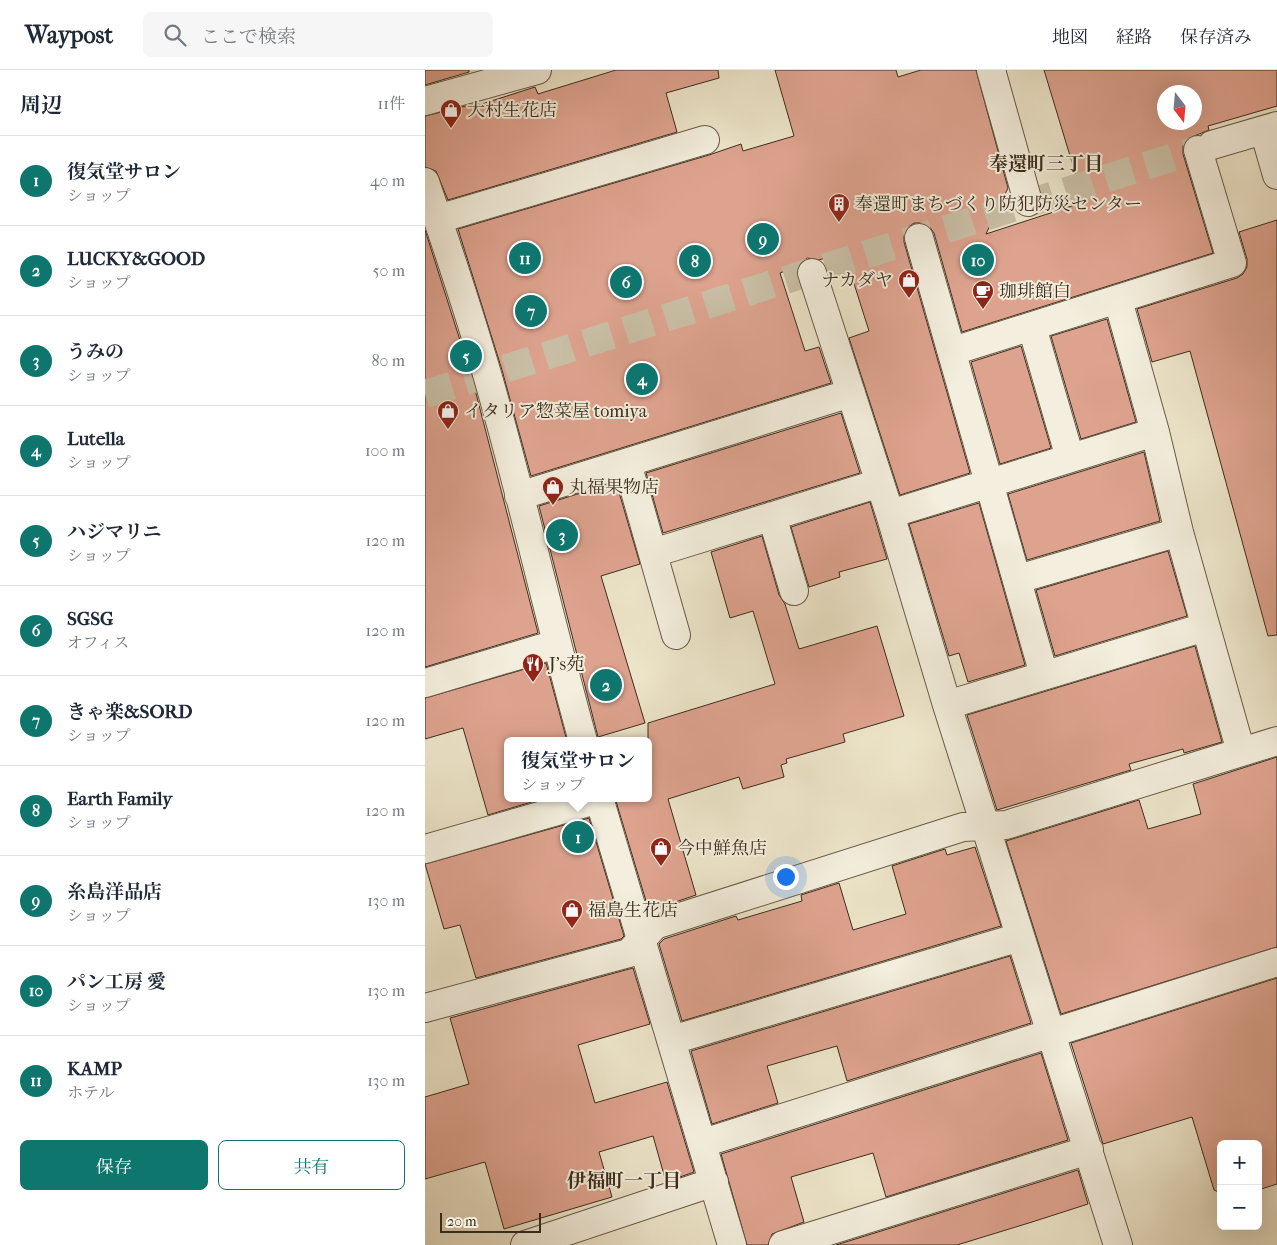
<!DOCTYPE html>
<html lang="ja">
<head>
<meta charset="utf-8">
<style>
  body { margin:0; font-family:"IM FELL French Canon","Noto Serif JP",serif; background:#f6f6f7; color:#1f2937 }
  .controls { position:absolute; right:15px; bottom:15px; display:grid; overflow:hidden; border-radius:8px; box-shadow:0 5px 20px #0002 }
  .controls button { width:45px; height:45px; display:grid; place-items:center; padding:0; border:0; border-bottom:1px solid #e0e1e3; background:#fff; color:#1f2937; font:25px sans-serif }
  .compass { position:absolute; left:732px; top:15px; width:45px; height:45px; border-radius:50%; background:#fff; box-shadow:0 5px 20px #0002; rotate:164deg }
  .scale { position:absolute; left:15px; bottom:12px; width:101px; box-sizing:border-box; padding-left:5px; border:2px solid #3c2c1b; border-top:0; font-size:14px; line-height:18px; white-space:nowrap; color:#3c2c1b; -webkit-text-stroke:4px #f3eedd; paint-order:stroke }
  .you { position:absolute; left:360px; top:806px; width:18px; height:18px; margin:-12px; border:4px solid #fff; border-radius:50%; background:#1a73e8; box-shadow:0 0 0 8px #1a73e833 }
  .badge { display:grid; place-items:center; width:32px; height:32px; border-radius:50%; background:#0f766e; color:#fff; font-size:16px; font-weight:700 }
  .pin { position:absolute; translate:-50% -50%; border:2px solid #fff; box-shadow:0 1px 5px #0006 }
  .popup { position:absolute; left:79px; top:667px; width:148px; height:65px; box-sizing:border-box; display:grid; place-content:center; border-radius:8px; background:#fff; filter:drop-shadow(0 1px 4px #0005); font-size:16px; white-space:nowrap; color:#747a83 }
  .popup b { font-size:19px; color:#1f2937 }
  .popup::after { content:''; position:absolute; left:50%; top:100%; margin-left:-10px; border:10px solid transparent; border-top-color:#fff }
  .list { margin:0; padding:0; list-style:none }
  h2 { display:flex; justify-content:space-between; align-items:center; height:65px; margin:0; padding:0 20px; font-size:21px }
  h2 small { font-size:16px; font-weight:400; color:#747a83 }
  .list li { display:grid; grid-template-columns:32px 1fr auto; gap:15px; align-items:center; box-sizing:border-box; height:90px; padding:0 20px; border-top:1px solid #e0e1e3 }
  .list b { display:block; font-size:19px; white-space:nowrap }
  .list p { margin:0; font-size:16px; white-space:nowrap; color:#747a83 }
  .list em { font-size:16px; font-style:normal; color:#747a83 }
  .actions { display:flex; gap:10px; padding:15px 20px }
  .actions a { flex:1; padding:11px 0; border:1px solid #0f766e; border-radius:8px; text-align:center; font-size:18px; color:#0f766e }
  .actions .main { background:#0f766e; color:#fff }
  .icon { flex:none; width:28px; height:28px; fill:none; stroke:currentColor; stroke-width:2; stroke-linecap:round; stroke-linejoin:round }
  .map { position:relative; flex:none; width:852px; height:1175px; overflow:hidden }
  header { display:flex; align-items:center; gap:30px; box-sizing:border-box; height:70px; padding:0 25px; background:#fff; border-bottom:1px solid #e0e1e3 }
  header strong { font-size:24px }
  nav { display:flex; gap:28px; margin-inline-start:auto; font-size:18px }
  .search { width:350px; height:45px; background:#f6f6f7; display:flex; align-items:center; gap:12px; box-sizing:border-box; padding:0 18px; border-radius:8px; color:#747a83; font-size:19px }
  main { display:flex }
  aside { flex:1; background:#fff }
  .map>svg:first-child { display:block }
  .building { fill:#dea38f; stroke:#3c2c1b; fill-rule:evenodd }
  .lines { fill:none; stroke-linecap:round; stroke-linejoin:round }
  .street-tunnel { stroke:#cac0a7; stroke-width:28; stroke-dasharray:28 14; stroke-linecap:butt }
  .street-casing { stroke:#685a47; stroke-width:30 }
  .street { stroke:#f3eedd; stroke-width:28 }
  .labels { text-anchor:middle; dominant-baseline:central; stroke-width:4; stroke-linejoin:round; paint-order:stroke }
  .poi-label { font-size:18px; fill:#3c2c1b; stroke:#f3eedd; text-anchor:start }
  .neighbourhood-label { font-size:19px; font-weight:bold; fill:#3c2c1b; stroke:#f3eedd }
</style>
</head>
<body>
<header>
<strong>Waypost</strong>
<div class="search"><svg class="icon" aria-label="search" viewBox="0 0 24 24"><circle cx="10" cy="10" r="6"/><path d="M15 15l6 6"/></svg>ここで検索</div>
<nav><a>地図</a><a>経路</a><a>保存済み</a></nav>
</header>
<main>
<aside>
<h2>周辺<small>11件</small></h2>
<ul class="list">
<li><span class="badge">1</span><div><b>復気堂サロン</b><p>ショップ</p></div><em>40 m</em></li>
<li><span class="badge">2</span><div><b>LUCKY&amp;GOOD</b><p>ショップ</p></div><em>50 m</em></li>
<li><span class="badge">3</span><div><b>うみの</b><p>ショップ</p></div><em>80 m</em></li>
<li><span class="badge">4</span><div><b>Lutella</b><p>ショップ</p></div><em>100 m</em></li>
<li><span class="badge">5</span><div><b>ハジマリニ</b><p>ショップ</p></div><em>120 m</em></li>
<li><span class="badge">6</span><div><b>SGSG</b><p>オフィス</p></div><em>120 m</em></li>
<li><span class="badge">7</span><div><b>きゃ楽&amp;SORD</b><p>ショップ</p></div><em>120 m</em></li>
<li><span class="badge">8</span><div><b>Earth Family</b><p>ショップ</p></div><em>120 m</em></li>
<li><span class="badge">9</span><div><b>糸島洋品店</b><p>ショップ</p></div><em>130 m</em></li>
<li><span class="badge">10</span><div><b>パン工房 愛</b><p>ショップ</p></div><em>130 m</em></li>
<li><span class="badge">11</span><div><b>KAMP</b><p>ホテル</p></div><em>130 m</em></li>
</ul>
<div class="actions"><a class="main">保存</a><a>共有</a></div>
</aside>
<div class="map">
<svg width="852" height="1175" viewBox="0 0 852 1175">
  <rect width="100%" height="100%" fill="#ede5ca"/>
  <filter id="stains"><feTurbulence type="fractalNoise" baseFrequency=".004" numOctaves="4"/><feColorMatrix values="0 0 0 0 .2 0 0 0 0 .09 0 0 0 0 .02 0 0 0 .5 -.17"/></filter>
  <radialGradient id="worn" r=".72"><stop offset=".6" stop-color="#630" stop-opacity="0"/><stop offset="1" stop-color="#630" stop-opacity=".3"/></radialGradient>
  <!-- building -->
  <path class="building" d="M 0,0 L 44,0 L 44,2 L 0,15 Z
    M 191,0 L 293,0 L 294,8 L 241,23 L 252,62 L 23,130 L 11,101 L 0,97 L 0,46 L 53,33 L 54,35 L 110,17 L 113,24 Z
    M 350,0 L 471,0 L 473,7 L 496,0 L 551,0 L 583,118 L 561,164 L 659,132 L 619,0 L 852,0 L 852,36 L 783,56 L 784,60 L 762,69 L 758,76 L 758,84 L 788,183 L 537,262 L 509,163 L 504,156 L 497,153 L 489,153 L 482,158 L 479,165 L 479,172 L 545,403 L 475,425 L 424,268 L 444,261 L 419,182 L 394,190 L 382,188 L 373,196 L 355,203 L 380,281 L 394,277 L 406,313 L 106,406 L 77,300 L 33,159 L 284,85 L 316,74 L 318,81 L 369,66 ZM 740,22 L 770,22 L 770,52 L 740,52 Z
    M 852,150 L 852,565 L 843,566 L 765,281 L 727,292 L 712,239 L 812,208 L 818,204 L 822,197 L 822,189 L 814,162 Z
    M 0,160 L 47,308 L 113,563 L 0,597 Z
    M 682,249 L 711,352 L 656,369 L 626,266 Z
    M 596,276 L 626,378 L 575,394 L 546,292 Z
    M 416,343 L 435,403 L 238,463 L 221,403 Z
    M 719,382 L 735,451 L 602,490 L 583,424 Z
    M 191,412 L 215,494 L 176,506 L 220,653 L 173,667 L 114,436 Z
    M 445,432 L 462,489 L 414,502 L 415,507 L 384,517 L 366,457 Z
    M 554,433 L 600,595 L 543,612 L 534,583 L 524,586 L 484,454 Z
    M 337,466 L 354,525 L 360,534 L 374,579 L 452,556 L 479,646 L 418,664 L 420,672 L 361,689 L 362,693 L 356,695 L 359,707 L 318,719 L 314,707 L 243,729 L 271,825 L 224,841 L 190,728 L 223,728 L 223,653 L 350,614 L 328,541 L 305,548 L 286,482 Z
    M 743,481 L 762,546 L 630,586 L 611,520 Z
    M 770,576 L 797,672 L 759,683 L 758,679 L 704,694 L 706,700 L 572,740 L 542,645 Z
    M 121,593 L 142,671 L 83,671 L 83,728 L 120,728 L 63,745 L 38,658 L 0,669 L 0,628 Z
    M 852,687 L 852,877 L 636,944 L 581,771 L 714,730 L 723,759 L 776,744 L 768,714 Z
    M 164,748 L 199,866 L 196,869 L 51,908 L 35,855 L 19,859 L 0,794 Z
    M 550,777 L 576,856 L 257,951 L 234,874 L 239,869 L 311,846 L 313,850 L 377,831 L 376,825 L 414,813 L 428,860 L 481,844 L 467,796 L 520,779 L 522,785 Z
    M 585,886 L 606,953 L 422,1011 L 412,976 L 342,996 L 353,1033 L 287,1054 L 266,981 Z
    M 208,898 L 225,954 L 153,975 L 170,1033 L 242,1012 L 269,1102 L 241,1112 L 228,1066 L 174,1082 L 187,1127 L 79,1159 L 60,1092 L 0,1109 L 0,1027 L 44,1014 L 25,948 Z
    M 852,908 L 852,1114 L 833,1120 L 833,1074 L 796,1074 L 796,1123 L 789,1120 L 767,1047 L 678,1074 L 646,973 Z
    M 616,983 L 643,1070 L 461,1127 L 448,1083 L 366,1107 L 379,1152 L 347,1164 L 343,1175 L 322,1175 L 296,1084 Z
    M 653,1100 L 663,1134 L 607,1152 L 532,1175 L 411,1175 Z"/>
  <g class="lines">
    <!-- street-tunnel -->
    <path class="street-tunnel" d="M 0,324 L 787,75"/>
    <!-- street casing -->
    <g class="street-casing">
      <path id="street" d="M 566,0 L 603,132
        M 0,31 L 112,0
        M 839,60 L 852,105
        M 787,75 L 852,56
        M 0,112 C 22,176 43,239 62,304 C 97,425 124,549 158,671
        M 13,149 L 280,70
        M 494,168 L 619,605
        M 387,203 L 465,444 L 522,635 L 693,1175
        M 693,230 L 730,362 L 754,462 L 816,682
        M 607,257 L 645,388
        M 528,281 L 807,193 L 773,80
        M 202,393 L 251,565
        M 94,426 L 426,323
        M 465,444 L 730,362
        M 347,446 L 369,521
        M 228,483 L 455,413
        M 593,509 L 754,462
        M 0,613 L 131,574
        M 522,635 L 780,557
        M 174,728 L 307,1175
        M 0,779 L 174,729
        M 0,938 L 204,883 L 230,855 L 538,757 L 581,755 L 852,671
        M 247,970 L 595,867
        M 278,1073 L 852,892
        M 100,1175 L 289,1112
        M 358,1175 L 664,1080"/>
    </g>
    <!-- street -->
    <use href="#street" class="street"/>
  </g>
  <!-- icons -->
  <defs>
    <g id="shop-pin" transform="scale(1.125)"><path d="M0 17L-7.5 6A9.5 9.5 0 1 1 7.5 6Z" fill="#8f2418" stroke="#f3eedd"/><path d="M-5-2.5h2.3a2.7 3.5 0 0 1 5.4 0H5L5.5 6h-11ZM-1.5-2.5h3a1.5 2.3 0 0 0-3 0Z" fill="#fff"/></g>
    <g id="building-pin" transform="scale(1.125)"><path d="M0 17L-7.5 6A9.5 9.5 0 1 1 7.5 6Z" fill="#8f2418" stroke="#f3eedd"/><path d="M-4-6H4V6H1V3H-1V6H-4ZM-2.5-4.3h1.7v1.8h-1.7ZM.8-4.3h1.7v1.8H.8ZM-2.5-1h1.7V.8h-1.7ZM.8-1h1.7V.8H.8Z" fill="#fff"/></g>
    <g id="cafe-pin" transform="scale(1.125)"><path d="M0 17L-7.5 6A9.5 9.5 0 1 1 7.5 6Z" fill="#8f2418" stroke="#f3eedd"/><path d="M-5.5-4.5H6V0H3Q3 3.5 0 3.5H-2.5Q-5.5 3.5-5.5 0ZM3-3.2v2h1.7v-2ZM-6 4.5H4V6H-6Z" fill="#fff"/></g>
    <g id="restaurant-pin" transform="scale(1.125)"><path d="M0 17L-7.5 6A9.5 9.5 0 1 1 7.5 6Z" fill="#8f2418" stroke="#f3eedd"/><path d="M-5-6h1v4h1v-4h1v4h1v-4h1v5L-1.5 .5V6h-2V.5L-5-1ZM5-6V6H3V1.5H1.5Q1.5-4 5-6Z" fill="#fff"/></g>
  </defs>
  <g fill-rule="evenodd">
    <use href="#shop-pin" x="26" y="40"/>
    <use href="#building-pin" x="414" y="134"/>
    <use href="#shop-pin" x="484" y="210"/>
    <use href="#cafe-pin" x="558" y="221"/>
    <use href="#shop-pin" x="23" y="341"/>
    <use href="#shop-pin" x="128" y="417"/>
    <use href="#restaurant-pin" x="108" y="594"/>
    <use href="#shop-pin" x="236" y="778"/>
    <use href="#shop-pin" x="147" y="840"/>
  </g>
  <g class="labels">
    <!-- poi labels -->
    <g class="poi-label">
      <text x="42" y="40">大村生花店</text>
      <text x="430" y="134">奉還町まちづくり防犯防災センター</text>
      <text x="468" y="210" text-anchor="end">ナカダヤ</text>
      <text x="574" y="221">珈琲館白</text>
      <text x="39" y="341">イタリア惣菜屋 tomiya</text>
      <text x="144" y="417">丸福果物店</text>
      <text x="124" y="594">J's苑</text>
      <text x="252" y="778">今中鮮魚店</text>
      <text x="163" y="840">福島生花店</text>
    </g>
    <!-- neighbourhood labels -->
    <g class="neighbourhood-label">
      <text x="621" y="94">奉還町三丁目</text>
      <text x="199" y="1111">伊福町一丁目</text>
    </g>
  </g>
  <rect width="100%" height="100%" filter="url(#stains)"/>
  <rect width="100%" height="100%" fill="url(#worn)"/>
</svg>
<div class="controls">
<button>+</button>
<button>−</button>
</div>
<svg class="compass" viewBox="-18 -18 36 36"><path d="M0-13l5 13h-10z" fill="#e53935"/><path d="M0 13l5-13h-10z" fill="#747a83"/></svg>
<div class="scale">20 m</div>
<div class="you"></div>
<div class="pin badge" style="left:153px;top:767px">1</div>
<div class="popup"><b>復気堂サロン</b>ショップ</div>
<div class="pin badge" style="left:181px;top:615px">2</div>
<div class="pin badge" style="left:137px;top:465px">3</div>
<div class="pin badge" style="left:217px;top:309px">4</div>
<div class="pin badge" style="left:41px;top:286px">5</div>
<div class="pin badge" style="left:201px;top:212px">6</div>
<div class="pin badge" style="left:106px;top:241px">7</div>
<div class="pin badge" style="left:270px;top:191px">8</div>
<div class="pin badge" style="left:338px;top:169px">9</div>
<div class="pin badge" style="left:553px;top:190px">10</div>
<div class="pin badge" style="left:100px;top:188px">11</div>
</div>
</main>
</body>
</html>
